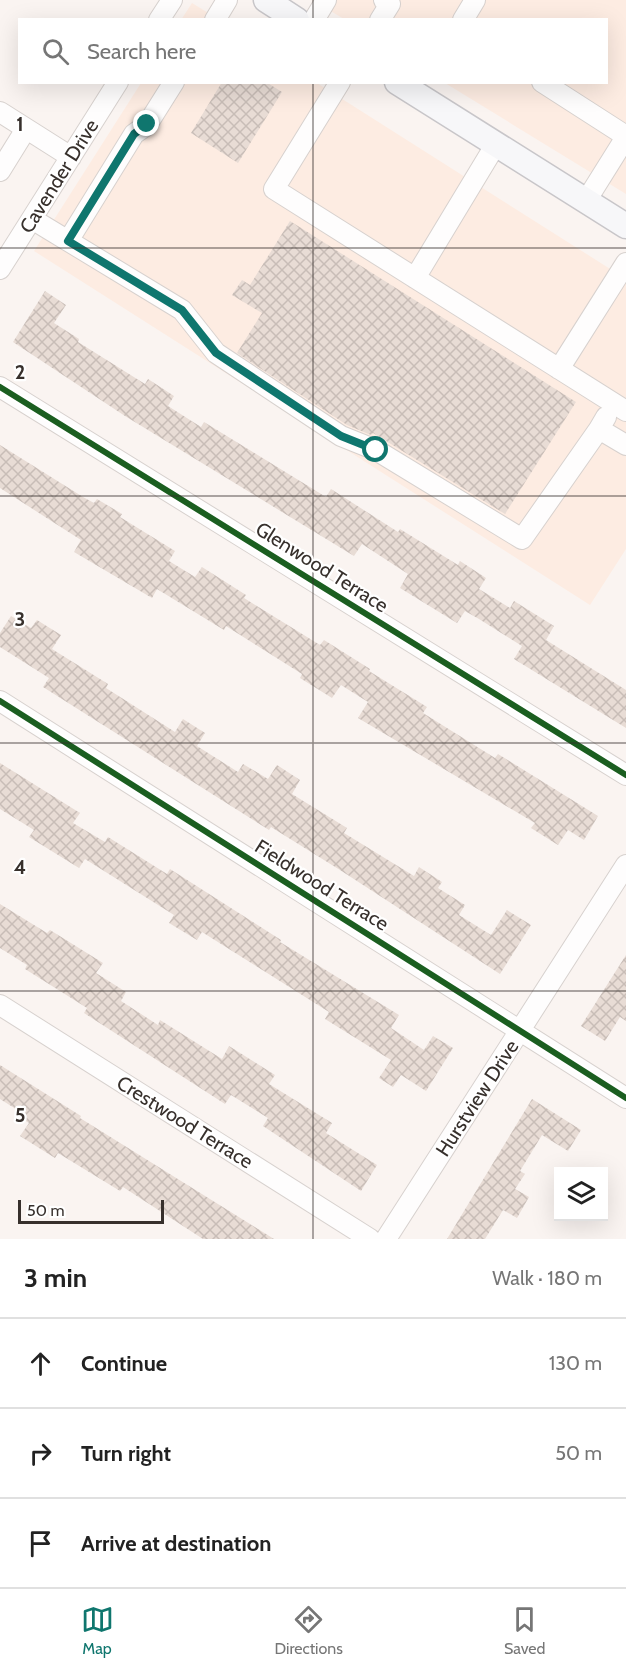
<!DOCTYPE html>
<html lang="en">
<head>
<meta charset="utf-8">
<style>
  body { margin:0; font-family:Cabin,sans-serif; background:#f2f2f2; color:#222 }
  .controls { position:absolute; right:18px; bottom:18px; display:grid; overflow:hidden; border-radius:0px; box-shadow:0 6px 24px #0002 }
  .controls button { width:54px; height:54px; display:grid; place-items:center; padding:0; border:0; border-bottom:2px solid #e0e0e0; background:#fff; color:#222; font:30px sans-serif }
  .scale { position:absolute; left:18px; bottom:15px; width:146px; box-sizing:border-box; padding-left:6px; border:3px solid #37302c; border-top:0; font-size:16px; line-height:21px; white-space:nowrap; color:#37302c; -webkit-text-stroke:4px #fff; paint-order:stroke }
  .stop { position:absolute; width:18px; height:18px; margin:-14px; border:4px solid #0f766e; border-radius:50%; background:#fff }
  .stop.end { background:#0f766e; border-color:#fff; box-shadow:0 2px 6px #0008 }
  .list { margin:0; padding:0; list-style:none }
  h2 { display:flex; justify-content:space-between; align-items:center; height:78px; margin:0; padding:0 24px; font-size:26px }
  h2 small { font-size:20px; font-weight:400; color:#767676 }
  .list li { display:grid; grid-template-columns:39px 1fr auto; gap:18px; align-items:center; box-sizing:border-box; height:90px; padding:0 24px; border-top:2px solid #e0e0e0 }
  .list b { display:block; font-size:22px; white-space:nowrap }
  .list em { font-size:20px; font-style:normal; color:#767676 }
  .icon { flex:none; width:33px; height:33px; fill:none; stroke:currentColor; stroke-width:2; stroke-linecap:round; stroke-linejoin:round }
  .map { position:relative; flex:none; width:626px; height:1239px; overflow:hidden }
  .search { position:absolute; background:#fff; box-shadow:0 6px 24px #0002; left:18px; right:18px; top:18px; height:66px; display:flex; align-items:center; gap:15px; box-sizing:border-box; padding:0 21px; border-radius:0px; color:#767676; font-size:22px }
  .sheet { height:348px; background:#fff }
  nav { display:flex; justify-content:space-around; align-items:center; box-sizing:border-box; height:84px; border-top:2px solid #e0e0e0; background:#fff; font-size:16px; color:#767676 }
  nav a { display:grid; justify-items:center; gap:3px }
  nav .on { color:#0f766e }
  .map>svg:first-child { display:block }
  .built { fill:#fdece2 }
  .building { fill:url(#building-cross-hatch) }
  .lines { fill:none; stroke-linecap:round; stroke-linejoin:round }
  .minor-casing { stroke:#d7d1ce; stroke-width:22 }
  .major-casing { stroke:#c8c6c9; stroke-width:27 }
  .minor { stroke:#fefdfd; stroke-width:20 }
  .major { stroke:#f7f7f9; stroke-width:24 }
  .cycleway-casing { stroke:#fff; stroke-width:10 }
  .cycleway { stroke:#1b5e20; stroke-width:6 }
  .route { stroke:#0f766e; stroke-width:8 }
  .grid { fill:none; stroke:#37302c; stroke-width:1.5; stroke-opacity:0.55 }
  .labels { text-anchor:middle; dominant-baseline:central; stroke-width:4.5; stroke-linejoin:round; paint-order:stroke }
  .street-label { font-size:20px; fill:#37302c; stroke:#fff }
  .grid-label { font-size:20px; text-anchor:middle; font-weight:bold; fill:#37302c; stroke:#fff; stroke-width:4.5; stroke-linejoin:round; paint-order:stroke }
</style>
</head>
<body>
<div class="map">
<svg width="626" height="1239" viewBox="0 0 626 1239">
  <defs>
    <pattern id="building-cross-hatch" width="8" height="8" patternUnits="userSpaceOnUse" patternTransform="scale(1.5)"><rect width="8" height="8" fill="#e8dcd5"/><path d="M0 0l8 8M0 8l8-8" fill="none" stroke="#c8bdb7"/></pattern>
  </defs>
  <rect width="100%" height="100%" fill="#faf4f1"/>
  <!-- built -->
  <path class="built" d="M 312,0 L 626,0 L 626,194 L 445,83 L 606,82 L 606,20 L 344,19 Z
    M 192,3 L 218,19 L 181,20 Z
    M 141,83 L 317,83 L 626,279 L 626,549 L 590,605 L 34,251 Z"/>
  <!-- building -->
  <path class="building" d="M 222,82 L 266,82 L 282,92 L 238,163 L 191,133 Z
    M 290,221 L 576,402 L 505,514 L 373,433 L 371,435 L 347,425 L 237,353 L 262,313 L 232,295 L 242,280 L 250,285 Z
    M 45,291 L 66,305 L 54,323 L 79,339 L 78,342 L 145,384 L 148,379 L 174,396 L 168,406 L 201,427 L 204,422 L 326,497 L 331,489 L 398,532 L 400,529 L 458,565 L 460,561 L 486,578 L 479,589 L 510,608 L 514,601 L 554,626 L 546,640 L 626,690 L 626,728 L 514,659 L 522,646 L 479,619 L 465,611 L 457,623 L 400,588 L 408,574 L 362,544 L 354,556 L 125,416 L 13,342 Z
    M 0,445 L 83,497 L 94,503 L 97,499 L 122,514 L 120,517 L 175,551 L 169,561 L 195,577 L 202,567 L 246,595 L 244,598 L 320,645 L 324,640 L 370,669 L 369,671 L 427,707 L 423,713 L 495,758 L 498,754 L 598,816 L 584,840 L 568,830 L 558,845 L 531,828 L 535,823 L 358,718 L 368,702 L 341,685 L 332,698 L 300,678 L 302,674 L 226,626 L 224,630 L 157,589 L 152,598 L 74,552 L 81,540 L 0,488 Z
    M 11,616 L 31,628 L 37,620 L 61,635 L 52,649 L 108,684 L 106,688 L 175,732 L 183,719 L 205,733 L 197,746 L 238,772 L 243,764 L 268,779 L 277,765 L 300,780 L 292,794 L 347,828 L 344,833 L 414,876 L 419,867 L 442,882 L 438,888 L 465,905 L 459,915 L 491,935 L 507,910 L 531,925 L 500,974 L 340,870 L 271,827 L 269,830 L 43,687 L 49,678 L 0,647 L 0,633 Z
    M 0,763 L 80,813 L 73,823 L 105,842 L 108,837 L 167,874 L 170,869 L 281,940 L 280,942 L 399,1015 L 391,1028 L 424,1050 L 433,1036 L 453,1048 L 426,1091 L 401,1075 L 393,1087 L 379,1078 L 391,1060 L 325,1019 L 329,1012 L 202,932 L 197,940 L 169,923 L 174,915 L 85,859 L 79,868 L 29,837 L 34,830 L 0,809 Z
    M 0,904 L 47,933 L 50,930 L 103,963 L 96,973 L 126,992 L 121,1001 L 158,1025 L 160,1020 L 222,1059 L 229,1046 L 275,1075 L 269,1084 L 332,1123 L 326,1133 L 377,1165 L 361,1191 L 263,1126 L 268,1118 L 231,1095 L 225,1104 L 84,1013 L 87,1008 L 25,969 L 27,965 L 0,948 Z
    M 626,955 L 626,1021 L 620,1017 L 605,1041 L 581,1026 Z
    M 0,1065 L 81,1116 L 80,1118 L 274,1239 L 203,1239 L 123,1187 L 120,1191 L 58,1153 L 55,1158 L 20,1136 L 29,1123 L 16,1115 L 19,1111 L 0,1099 Z
    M 532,1099 L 581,1130 L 568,1151 L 542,1135 L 520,1171 L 525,1174 L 515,1189 L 529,1197 L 517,1218 L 503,1210 L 485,1239 L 447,1239 Z"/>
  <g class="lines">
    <!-- minor casing -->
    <g class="minor-casing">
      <path id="minor" d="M 159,20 L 172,0
        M 215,20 L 227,0
        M 314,20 L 326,0
        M 380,20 L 390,4 L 384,0
        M 463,20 L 475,0
        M 340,82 L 274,189 L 626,411
        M 542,82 L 626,136
        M 0,112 L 71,157
        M 0,171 L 26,129
        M 586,201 L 626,137
        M 32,219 L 182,310 L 216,353 L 341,436 L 376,450 L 522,539 L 599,429
        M 68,241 L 134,134 L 147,125 L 174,82
        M 0,269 L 118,82
        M 415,278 L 496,144
        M 559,369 L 626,263
        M 0,387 L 626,775
        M 606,417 L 599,429 L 626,445
        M 0,701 L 626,1098
        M 0,1005 L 370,1239
        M 386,1239 L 626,865"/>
    </g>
    <!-- major casing -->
    <g class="major-casing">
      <path id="major" d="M 266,0 L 297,20
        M 397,82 L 626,226"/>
    </g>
    <!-- minor -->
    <use href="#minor" class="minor"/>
    <!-- major -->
    <use href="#major" class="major"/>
    <!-- cycleway casing -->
    <g class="cycleway-casing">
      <path id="cycleway" d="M 0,387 L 626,775
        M 0,701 L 626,1098"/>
    </g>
    <!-- cycleway -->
    <use href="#cycleway" class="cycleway"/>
  </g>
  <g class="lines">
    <!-- route -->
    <path class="route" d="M 147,124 L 134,134 L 68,241 L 182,310 L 216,353 L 341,436 L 376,450"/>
  </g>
  <!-- grid -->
  <path class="grid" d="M 313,0 L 313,20M 313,82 L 313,1239M 0,248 L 626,248M 0,496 L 626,496M 0,743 L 626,743M 0,991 L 626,991"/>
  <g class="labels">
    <!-- street labels -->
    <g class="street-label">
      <text transform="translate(59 176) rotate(-58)">Cavender Drive</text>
      <text transform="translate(322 567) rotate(32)">Glenwood Terrace</text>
      <text transform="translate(322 885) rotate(32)">Fieldwood Terrace</text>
      <text transform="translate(477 1098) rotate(-57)">Hurstview Drive</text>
      <text transform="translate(185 1122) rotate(32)">Crestwood Terrace</text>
    </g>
  </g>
  <g class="grid-label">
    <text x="20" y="131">1</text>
    <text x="20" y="379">2</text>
    <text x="20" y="626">3</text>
    <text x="20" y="874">4</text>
    <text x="20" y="1122">5</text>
  </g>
</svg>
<div class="controls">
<button><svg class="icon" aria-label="layers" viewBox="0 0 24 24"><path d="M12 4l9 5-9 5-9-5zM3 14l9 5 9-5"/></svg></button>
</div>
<div class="scale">50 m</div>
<div class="stop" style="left:376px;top:450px"></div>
<div class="stop end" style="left:147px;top:124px"></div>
<div class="search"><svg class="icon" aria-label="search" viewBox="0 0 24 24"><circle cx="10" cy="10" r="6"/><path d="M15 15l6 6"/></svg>Search here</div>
</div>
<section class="sheet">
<h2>3 min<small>Walk · 180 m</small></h2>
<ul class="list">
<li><svg class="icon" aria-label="ahead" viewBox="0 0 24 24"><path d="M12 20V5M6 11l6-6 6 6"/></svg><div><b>Continue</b></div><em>130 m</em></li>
<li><svg class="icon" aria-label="right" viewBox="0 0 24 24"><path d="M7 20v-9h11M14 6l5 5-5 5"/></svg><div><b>Turn right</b></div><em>50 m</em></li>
<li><svg class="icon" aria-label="arrive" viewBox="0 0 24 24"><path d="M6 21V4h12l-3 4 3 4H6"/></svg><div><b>Arrive at destination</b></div></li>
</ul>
</section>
<nav>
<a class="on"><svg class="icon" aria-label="map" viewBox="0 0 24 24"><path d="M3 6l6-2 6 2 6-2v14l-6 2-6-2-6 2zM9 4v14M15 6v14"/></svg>Map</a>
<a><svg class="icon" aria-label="directions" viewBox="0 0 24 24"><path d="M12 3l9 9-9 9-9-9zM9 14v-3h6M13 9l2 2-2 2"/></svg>Directions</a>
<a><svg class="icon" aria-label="saved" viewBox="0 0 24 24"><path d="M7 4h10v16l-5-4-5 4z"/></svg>Saved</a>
</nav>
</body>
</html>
